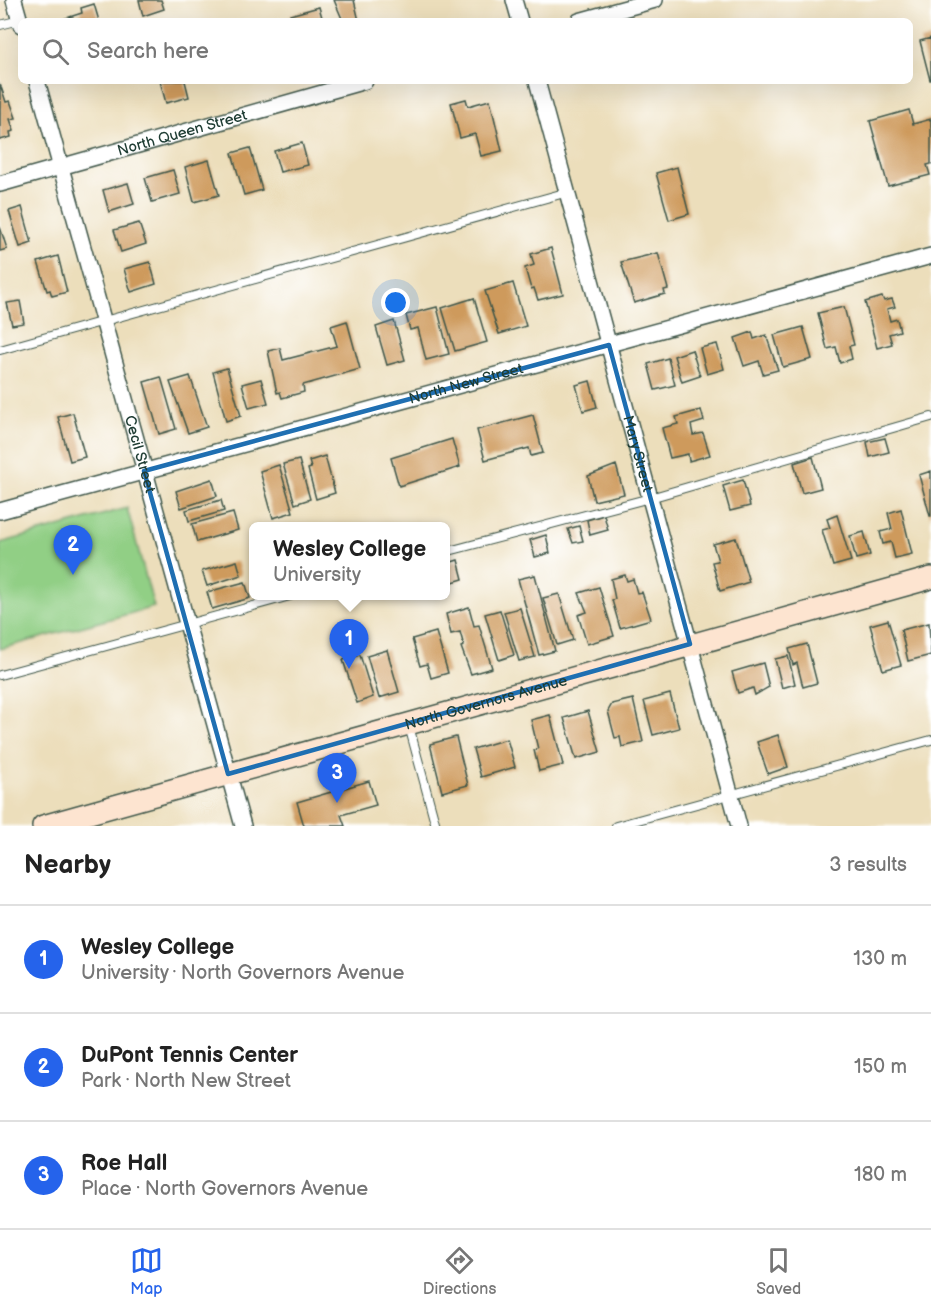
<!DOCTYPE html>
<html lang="en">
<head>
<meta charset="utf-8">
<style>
  body { margin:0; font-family:"Balsamiq Sans",sans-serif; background:#f2f2f2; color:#222 }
  .you { position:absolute; left:396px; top:303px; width:21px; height:21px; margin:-15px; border:4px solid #fff; border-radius:50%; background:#1a73e8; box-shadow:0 0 0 9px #1a73e833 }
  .badge { display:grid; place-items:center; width:39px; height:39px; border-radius:50%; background:#2563eb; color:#fff; font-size:20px; font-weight:700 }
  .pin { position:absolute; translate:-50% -50px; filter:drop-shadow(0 2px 3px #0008) }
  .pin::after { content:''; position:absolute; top:32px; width:21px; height:18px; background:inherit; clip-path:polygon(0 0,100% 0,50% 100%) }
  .popup { position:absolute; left:249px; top:522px; width:201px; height:78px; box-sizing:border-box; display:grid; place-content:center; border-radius:9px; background:#fff; filter:drop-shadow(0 2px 4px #0005); font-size:20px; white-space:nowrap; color:#767676 }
  .popup b { font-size:22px; color:#222 }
  .popup::after { content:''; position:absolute; left:50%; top:100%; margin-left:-12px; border:12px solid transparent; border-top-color:#fff }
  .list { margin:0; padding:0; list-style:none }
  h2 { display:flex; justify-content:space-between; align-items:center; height:78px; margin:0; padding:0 24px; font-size:26px }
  h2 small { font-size:20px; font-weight:400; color:#767676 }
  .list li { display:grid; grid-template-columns:39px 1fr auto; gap:18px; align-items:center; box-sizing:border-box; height:108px; padding:0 24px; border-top:2px solid #e0e0e0 }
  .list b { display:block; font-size:22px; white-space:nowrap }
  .list p { margin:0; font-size:20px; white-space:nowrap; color:#767676 }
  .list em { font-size:20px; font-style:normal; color:#767676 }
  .icon { flex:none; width:33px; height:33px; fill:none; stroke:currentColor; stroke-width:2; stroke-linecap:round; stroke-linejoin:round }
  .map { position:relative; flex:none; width:931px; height:826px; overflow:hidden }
  .search { position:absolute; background:#fff; box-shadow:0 6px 24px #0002; left:18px; right:18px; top:18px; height:66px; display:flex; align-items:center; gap:15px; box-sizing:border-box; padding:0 21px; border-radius:9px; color:#767676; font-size:22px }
  .sheet { height:402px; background:#fff }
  nav { display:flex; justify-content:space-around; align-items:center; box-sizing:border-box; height:84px; border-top:2px solid #e0e0e0; background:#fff; font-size:16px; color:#767676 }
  nav a { display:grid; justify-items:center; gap:3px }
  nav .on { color:#2563eb }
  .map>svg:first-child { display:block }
  .green { fill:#91cf85; stroke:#58865c; stroke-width:1.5 }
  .building { fill:#ce9a5b }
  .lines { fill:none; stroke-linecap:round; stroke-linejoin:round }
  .lane-casing { stroke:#3e5548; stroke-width:10 }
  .street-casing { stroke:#3e5548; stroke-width:18 }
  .secondary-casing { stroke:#3e5548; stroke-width:24 }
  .lane { stroke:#fff; stroke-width:8 }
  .street { stroke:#fff; stroke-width:15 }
  .secondary { stroke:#fde4d0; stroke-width:21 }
  .marked { fill:none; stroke:#1f6fb2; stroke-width:4.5; stroke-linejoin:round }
  .labels { text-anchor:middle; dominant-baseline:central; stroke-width:4.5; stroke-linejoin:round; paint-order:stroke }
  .street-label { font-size:15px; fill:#1f3d34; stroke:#fff }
</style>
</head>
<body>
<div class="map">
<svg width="931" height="826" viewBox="0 0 931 826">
  <rect width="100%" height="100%" fill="#fff"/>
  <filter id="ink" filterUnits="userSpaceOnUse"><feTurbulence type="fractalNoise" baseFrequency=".0167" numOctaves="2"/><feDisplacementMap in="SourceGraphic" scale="12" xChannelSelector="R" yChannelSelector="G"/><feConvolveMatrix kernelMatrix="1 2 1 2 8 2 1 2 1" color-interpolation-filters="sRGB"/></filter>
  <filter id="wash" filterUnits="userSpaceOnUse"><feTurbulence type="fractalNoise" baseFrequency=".008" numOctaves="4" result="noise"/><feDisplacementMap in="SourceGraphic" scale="24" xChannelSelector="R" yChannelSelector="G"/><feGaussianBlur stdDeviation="1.35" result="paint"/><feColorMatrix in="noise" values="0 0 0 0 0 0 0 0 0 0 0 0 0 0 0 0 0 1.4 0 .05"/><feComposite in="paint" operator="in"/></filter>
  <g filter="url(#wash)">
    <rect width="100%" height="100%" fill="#ecdebb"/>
    <!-- green -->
    <path class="green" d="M 127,508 L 154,607 L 0,649 L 0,543 Z"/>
    <g id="blocks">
      <!-- building -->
      <path class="building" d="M 139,0 L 161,0 L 164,9 L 143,16 Z
        M 334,0 L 354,0 L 359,21 L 343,21 Z
        M 94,4 L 99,21 L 57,21 L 82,13 L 81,8 Z
        M 319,7 L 323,21 L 292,21 L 290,15 Z
        M 931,38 L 931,80 L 930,80 L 920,41 Z
        M 160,81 L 185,81 L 189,97 L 166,103 Z
        M 0,84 L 6,102 L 10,101 L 16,118 L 10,119 L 14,131 L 10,132 L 11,137 L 0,140 Z
        M 466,99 L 468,106 L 490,100 L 502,151 L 481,156 L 475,134 L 460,138 L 451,103 Z
        M 909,110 L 913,124 L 931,119 L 931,164 L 927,165 L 930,175 L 888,186 L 870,121 Z
        M 302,143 L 308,165 L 280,172 L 274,151 Z
        M 250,148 L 262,190 L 244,195 L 232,153 Z
        M 209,160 L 219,195 L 194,202 L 185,167 Z
        M 677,167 L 689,214 L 669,220 L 656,173 Z
        M 173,170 L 180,194 L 152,202 L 145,178 Z
        M 128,183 L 134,204 L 109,212 L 103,190 Z
        M 22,207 L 32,243 L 20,247 L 9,211 Z
        M 139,223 L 146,244 L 121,252 L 114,230 Z
        M 0,227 L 7,249 L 0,251 Z
        M 551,248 L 563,294 L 538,300 L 534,288 L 531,289 L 525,268 L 534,265 L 531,254 Z
        M 658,253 L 668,289 L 664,290 L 665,294 L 634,303 L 621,262 Z
        M 58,256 L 67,292 L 52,296 L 50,290 L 47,291 L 38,262 Z
        M 150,262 L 156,284 L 131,292 L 124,269 Z
        M 513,283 L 526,326 L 499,334 L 485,291 Z
        M 882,297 L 884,301 L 892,299 L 895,307 L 887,309 L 890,321 L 897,319 L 900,331 L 889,334 L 892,344 L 877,348 L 865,302 Z
        M 474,298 L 487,342 L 455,351 L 442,308 Z
        M 20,301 L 24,323 L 12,325 L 7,303 Z
        M 437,307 L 449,354 L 426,360 L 418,328 L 410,330 L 406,315 Z
        M 844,307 L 854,345 L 849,346 L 852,359 L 840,363 L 836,347 L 827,349 L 818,313 Z
        M 347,321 L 360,369 L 303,385 L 304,392 L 282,398 L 280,392 L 277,393 L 268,351 L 280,348 L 283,360 L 337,346 L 331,326 Z
        M 394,321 L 405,360 L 387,365 L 376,327 Z
        M 803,327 L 812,359 L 783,367 L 774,335 Z
        M 752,332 L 754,339 L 766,335 L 778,370 L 763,374 L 759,361 L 744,366 L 735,338 Z
        M 717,344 L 724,369 L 707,374 L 700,348 Z
        M 692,350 L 700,376 L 682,382 L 674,356 Z
        M 668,358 L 675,385 L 655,390 L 648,364 Z
        M 227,368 L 241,416 L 226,421 L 213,372 Z
        M 190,376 L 207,427 L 188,433 L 170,382 Z
        M 161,377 L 176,429 L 159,434 L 144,382 Z
        M 261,379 L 268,403 L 249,408 L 242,384 Z
        M 590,381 L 597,407 L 583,411 L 576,385 Z
        M 701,410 L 704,421 L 691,425 L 693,435 L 703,433 L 710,455 L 689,461 L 688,454 L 670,458 L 662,428 L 678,424 L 676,417 Z
        M 73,413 L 85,457 L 70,461 L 58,417 Z
        M 533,415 L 543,453 L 531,456 L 529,448 L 485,460 L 477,430 Z
        M 885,438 L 889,452 L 870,457 L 867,442 Z
        M 452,439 L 460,467 L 399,486 L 391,458 Z
        M 325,456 L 335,493 L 316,499 L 308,469 L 311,468 L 309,461 Z
        M 813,457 L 821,488 L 802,493 L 794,463 Z
        M 299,460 L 310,499 L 295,504 L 283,464 Z
        M 279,465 L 293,512 L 273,518 L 260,471 Z
        M 616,465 L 624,494 L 594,501 L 588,476 Z
        M 931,471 L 931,516 L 930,516 L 919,475 Z
        M 212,479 L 217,496 L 181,508 L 176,491 Z
        M 743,480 L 750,506 L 730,511 L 723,486 Z
        M 221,500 L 224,511 L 189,521 L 186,510 Z
        M 901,509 L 912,554 L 895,558 L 891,542 L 883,544 L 880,532 L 892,529 L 888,513 Z
        M 233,513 L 238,530 L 197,542 L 192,524 Z
        M 604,515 L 608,530 L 590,535 L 587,520 Z
        M 837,515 L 851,561 L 833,566 L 822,530 L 830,528 L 827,519 Z
        M 579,526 L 583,541 L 573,543 L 568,529 Z
        M 864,532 L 870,555 L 856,559 L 850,536 Z
        M 546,535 L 550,553 L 535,557 L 530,540 Z
        M 736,538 L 749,582 L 720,591 L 712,562 L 718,561 L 713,544 Z
        M 458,560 L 463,579 L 446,584 L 445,564 Z
        M 237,561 L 241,575 L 207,586 L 202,571 Z
        M 535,575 L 555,651 L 539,655 L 518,579 Z
        M 625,575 L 627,581 L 633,579 L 637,593 L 642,592 L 651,619 L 620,628 L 612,600 L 615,599 L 611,579 Z
        M 245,582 L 250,598 L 212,609 L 207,592 Z
        M 599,587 L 614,636 L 587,644 L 578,615 L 587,612 L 579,593 Z
        M 559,594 L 573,640 L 557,645 L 543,598 Z
        M 469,607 L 474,626 L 479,625 L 492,668 L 471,674 L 461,647 L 464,646 L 460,632 L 451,634 L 446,614 Z
        M 520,608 L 535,657 L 519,661 L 504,612 Z
        M 500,610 L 514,655 L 499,660 L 485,614 Z
        M 888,620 L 901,665 L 883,670 L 870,625 Z
        M 929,623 L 931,655 L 908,661 L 901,630 Z
        M 436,632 L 448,673 L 431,678 L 427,664 L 420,666 L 412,639 Z
        M 807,644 L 817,683 L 803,687 L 797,663 L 793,665 L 789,649 Z
        M 387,650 L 399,692 L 379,698 L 367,656 Z
        M 360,655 L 373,697 L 357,703 L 343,660 Z
        M 788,656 L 795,684 L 782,688 L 775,659 Z
        M 763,663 L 769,687 L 755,695 L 753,688 L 738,693 L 732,672 Z
        M 670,694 L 679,728 L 653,735 L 644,701 Z
        M 633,699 L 643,742 L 622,747 L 620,737 L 615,738 L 608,711 L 612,704 Z
        M 588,711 L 600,752 L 576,759 L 564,718 Z
        M 550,715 L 563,765 L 539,771 L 534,750 L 538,749 L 531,720 Z
        M 778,735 L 788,767 L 768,774 L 757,742 Z
        M 456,737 L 468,785 L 442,792 L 430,744 Z
        M 507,739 L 515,767 L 481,777 L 473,749 Z
        M 369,781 L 376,805 L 341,815 L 345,826 L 304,826 L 297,802 Z"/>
    </g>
  </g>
  <g filter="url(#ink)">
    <use href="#blocks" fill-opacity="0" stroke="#3e5548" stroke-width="1.5"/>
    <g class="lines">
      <!-- lane casing -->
      <g class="lane-casing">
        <path id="lane" d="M 0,25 L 20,20
          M 0,350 L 568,192
          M 445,552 L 650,498 L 931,417
          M 0,675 L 290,596
          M 409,726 L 436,826
          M 616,826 L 931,740"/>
      </g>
      <!-- street casing -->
      <g class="street-casing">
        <g id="street">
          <path d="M 14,0 L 21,25"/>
          <path d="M 514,0 L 520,21"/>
          <path d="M 579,21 L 655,0"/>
          <path id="s1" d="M 37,81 L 243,826"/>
          <path id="s2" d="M 537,81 L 739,826"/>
          <path id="s3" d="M 0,184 L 365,81"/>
          <path id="s4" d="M 0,511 L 931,256"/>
        </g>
      </g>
      <!-- secondary casing -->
      <g class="secondary-casing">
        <g id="secondary">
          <path id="s5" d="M 43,826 L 931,578"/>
        </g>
      </g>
      <!-- lane -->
      <use href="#lane" class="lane"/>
      <!-- street -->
      <use href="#street" class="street"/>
      <!-- secondary -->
      <use href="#secondary" class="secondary"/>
    </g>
  </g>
  <!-- marked area -->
  <path class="marked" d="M 609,345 L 690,644 L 228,774 L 144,471 Z"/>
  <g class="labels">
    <!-- street labels -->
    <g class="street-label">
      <text stroke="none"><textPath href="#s3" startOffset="189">North Queen Street</textPath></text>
      <text stroke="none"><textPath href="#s4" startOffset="483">North New Street</textPath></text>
      <text stroke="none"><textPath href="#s2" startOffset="386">Mary Street</textPath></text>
      <text stroke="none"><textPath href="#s1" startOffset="387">Cecil Street</textPath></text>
      <text stroke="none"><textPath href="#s5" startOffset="460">North Governors Avenue</textPath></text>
    </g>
  </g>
</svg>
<div class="you"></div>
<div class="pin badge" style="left:349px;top:669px">1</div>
<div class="popup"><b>Wesley College</b>University</div>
<div class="pin badge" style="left:73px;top:575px">2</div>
<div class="pin badge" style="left:337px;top:803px">3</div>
<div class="search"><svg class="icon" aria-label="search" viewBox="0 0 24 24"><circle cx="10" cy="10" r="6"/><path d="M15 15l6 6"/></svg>Search here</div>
</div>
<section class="sheet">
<h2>Nearby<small>3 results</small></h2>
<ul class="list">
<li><span class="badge">1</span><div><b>Wesley College</b><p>University · North Governors Avenue</p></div><em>130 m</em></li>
<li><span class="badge">2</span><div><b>DuPont Tennis Center</b><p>Park · North New Street</p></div><em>150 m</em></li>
<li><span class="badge">3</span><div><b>Roe Hall</b><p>Place · North Governors Avenue</p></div><em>180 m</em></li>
</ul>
</section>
<nav>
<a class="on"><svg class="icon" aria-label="map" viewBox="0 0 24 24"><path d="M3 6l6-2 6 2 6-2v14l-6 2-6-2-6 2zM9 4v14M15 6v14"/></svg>Map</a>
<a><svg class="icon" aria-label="directions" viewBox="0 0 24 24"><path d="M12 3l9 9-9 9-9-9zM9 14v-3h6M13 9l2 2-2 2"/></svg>Directions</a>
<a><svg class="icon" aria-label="saved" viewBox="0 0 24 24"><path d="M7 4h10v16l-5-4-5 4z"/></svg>Saved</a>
</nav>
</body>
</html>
